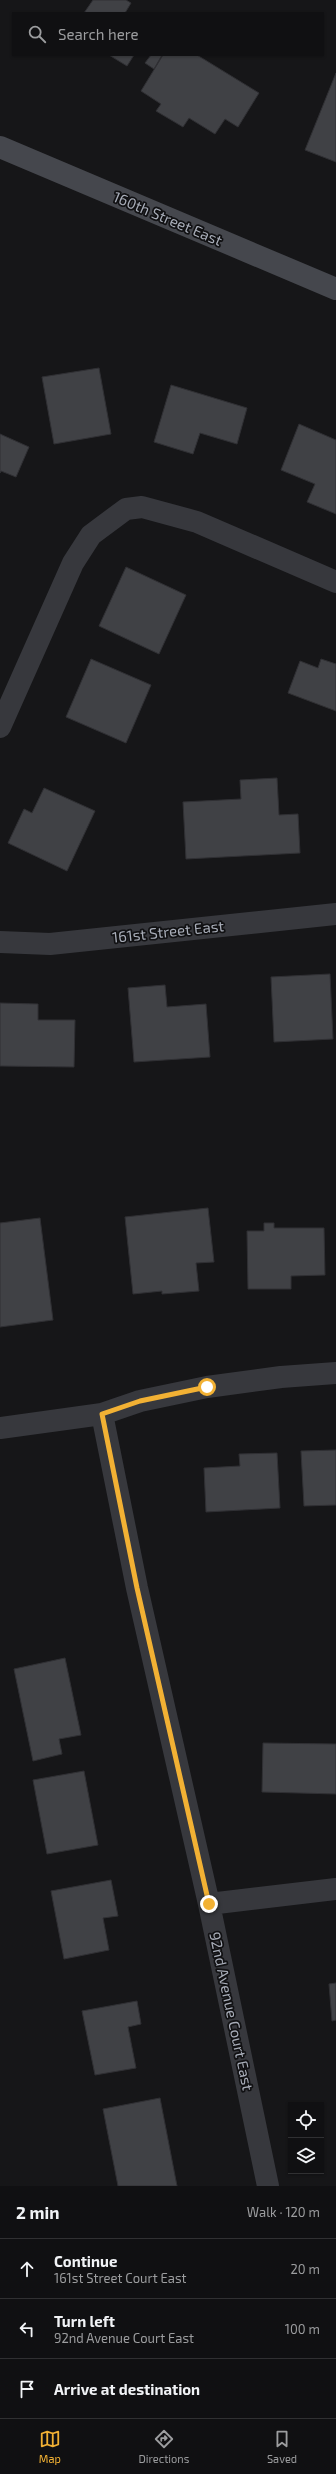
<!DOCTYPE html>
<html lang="en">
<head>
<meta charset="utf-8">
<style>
  body { margin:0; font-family:"Exo 2",sans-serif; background:#1e1e20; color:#f1f3f6 }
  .controls { position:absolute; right:12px; bottom:12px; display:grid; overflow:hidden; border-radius:0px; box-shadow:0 1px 3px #0004 }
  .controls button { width:36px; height:36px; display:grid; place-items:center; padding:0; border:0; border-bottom:1px solid #303032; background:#101012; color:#f1f3f6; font:20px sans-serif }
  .stop { position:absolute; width:12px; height:12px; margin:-9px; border:3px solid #f2b134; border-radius:50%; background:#fff }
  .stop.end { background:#f2b134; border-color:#fff; box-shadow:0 1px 4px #0008 }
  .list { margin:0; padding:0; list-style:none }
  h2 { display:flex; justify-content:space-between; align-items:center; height:52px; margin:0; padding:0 16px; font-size:17px }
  h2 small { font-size:13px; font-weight:400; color:#9c9d9f }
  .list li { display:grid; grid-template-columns:26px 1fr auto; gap:12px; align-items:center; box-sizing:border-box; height:60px; padding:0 16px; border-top:1px solid #303032 }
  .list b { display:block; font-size:15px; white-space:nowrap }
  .list p { margin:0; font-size:13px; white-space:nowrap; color:#9c9d9f }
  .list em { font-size:13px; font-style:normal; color:#9c9d9f }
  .icon { flex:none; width:22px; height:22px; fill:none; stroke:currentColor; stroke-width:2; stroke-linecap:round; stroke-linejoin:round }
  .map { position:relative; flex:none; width:336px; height:2186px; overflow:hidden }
  .search { position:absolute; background:#101012; box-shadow:0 1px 3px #0004; left:12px; right:12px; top:12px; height:44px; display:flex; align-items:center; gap:10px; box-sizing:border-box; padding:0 14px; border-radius:0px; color:#9c9d9f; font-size:15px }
  .sheet { height:232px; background:#101012 }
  nav { display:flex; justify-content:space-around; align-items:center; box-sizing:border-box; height:56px; border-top:1px solid #303032; background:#101012; font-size:11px; color:#9c9d9f }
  nav a { display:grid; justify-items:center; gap:2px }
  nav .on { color:#f2b134 }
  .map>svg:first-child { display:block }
  .building { fill:#404145; stroke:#303034 }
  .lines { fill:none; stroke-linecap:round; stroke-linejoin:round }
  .minor { stroke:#37383d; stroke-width:22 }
  .secondary { stroke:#45474d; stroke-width:22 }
  .route { stroke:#f2b134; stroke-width:5 }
  .labels { text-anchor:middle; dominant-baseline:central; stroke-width:3.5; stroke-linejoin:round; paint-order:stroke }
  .street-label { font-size:15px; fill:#a8adb8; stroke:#111113 }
</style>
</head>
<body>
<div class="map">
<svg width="336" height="2186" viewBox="0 0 336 2186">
  <rect width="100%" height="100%" fill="#161618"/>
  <!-- building -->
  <path class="building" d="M 93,0 L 126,0 L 131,3 L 125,13 L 84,13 Z
    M 109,55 L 134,55 L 127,66 Z
    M 151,55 L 162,55 L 154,69 L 145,63 Z
    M 163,55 L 197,55 L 259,93 L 238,127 L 225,119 L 215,134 L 189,118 L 183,127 L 156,111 L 161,104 L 141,91 Z
    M 336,73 L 336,162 L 305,150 Z
    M 99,368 L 111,434 L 54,444 L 42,377 Z
    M 171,385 L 247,408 L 237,444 L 200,433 L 193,454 L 154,442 Z
    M 299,424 L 336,440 L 336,514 L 307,502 L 315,484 L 281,470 Z
    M 0,434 L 29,447 L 16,477 L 1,471 L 0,473 Z
    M 126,567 L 186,595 L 159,654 L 99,626 Z
    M 91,659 L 151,685 L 126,743 L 66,717 Z
    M 321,659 L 336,664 L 336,711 L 288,693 L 300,661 L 318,668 Z
    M 277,778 L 279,815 L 298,814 L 300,853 L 186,859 L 183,802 L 241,799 L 240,780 Z
    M 44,788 L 95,811 L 67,871 L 8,843 L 24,809 L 32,813 Z
    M 330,974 L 333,1039 L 274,1042 L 271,977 Z
    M 165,985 L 167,1007 L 206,1004 L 210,1057 L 134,1062 L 128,988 Z
    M 0,1003 L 38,1004 L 38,1020 L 75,1020 L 74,1067 L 0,1066 Z
    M 208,1208 L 214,1262 L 196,1263 L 199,1291 L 162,1294 L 162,1291 L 133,1294 L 125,1217 Z
    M 40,1218 L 53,1320 L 0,1327 L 0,1223 Z
    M 264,1223 L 274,1223 L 274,1228 L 324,1228 L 325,1275 L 291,1276 L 291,1289 L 248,1289 L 247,1231 L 264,1231 Z
    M 336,1450 L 336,1505 L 304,1506 L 301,1451 Z
    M 277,1453 L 280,1508 L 206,1512 L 204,1468 L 240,1466 L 239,1454 Z
    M 65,1658 L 81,1735 L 59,1739 L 62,1754 L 33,1761 L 14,1669 Z
    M 263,1743 L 336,1744 L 336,1794 L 262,1792 Z
    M 84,1771 L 98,1845 L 47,1854 L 33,1780 Z
    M 111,1880 L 118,1916 L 103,1918 L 109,1950 L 64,1959 L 51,1891 Z
    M 336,1983 L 336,2020 L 332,2021 L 329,1984 Z
    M 137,2001 L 141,2024 L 128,2027 L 136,2068 L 95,2075 L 82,2011 Z
    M 160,2098 L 177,2186 L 118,2186 L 103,2109 Z"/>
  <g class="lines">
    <!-- minor -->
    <path class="minor" d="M 0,727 L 73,563 L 91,535 L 126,509 L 142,507 L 197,522 L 336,582
      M 0,942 L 50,944 L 336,914
      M 102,1414 L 137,1588 L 209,1904 L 268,2186
      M 0,1428 L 102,1414 L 140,1401 L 207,1387 L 281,1377 L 336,1373
      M 209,1904 L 336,1889"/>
    <!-- secondary -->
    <path class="secondary" d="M 0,147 L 336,289"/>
  </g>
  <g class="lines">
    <!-- route -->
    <path class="route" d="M 207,1387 L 140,1401 L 102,1414 L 137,1588 L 209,1904"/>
  </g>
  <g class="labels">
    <!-- street labels -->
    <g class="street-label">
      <text transform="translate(168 218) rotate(23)">160th Street East</text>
      <text transform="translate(168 931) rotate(-6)">161st Street East</text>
      <text transform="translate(232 2011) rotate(78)">92nd Avenue Court East</text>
    </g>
  </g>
</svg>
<div class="controls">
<button><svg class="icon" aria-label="locate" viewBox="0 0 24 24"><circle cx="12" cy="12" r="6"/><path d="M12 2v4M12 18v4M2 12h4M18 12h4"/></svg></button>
<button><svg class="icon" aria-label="layers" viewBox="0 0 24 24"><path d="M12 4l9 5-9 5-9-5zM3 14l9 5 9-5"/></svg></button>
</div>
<div class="stop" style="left:207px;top:1387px"></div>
<div class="stop end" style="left:209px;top:1904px"></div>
<div class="search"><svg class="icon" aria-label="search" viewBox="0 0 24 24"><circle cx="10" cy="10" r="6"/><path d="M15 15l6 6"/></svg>Search here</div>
</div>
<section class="sheet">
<h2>2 min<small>Walk · 120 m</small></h2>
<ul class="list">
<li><svg class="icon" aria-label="ahead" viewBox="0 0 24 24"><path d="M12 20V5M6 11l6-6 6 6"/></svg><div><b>Continue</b><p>161st Street Court East</p></div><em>20 m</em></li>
<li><svg class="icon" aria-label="left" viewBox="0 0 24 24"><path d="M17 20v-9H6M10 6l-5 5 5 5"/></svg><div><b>Turn left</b><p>92nd Avenue Court East</p></div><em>100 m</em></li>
<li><svg class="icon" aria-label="arrive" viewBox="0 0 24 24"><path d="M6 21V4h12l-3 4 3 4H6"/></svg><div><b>Arrive at destination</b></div></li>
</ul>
</section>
<nav>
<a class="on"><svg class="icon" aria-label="map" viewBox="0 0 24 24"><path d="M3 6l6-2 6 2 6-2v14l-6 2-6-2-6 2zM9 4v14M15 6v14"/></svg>Map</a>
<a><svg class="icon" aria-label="directions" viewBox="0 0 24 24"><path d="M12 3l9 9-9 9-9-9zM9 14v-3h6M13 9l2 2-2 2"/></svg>Directions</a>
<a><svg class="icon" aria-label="saved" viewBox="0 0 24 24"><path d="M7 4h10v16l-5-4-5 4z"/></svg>Saved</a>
</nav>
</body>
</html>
